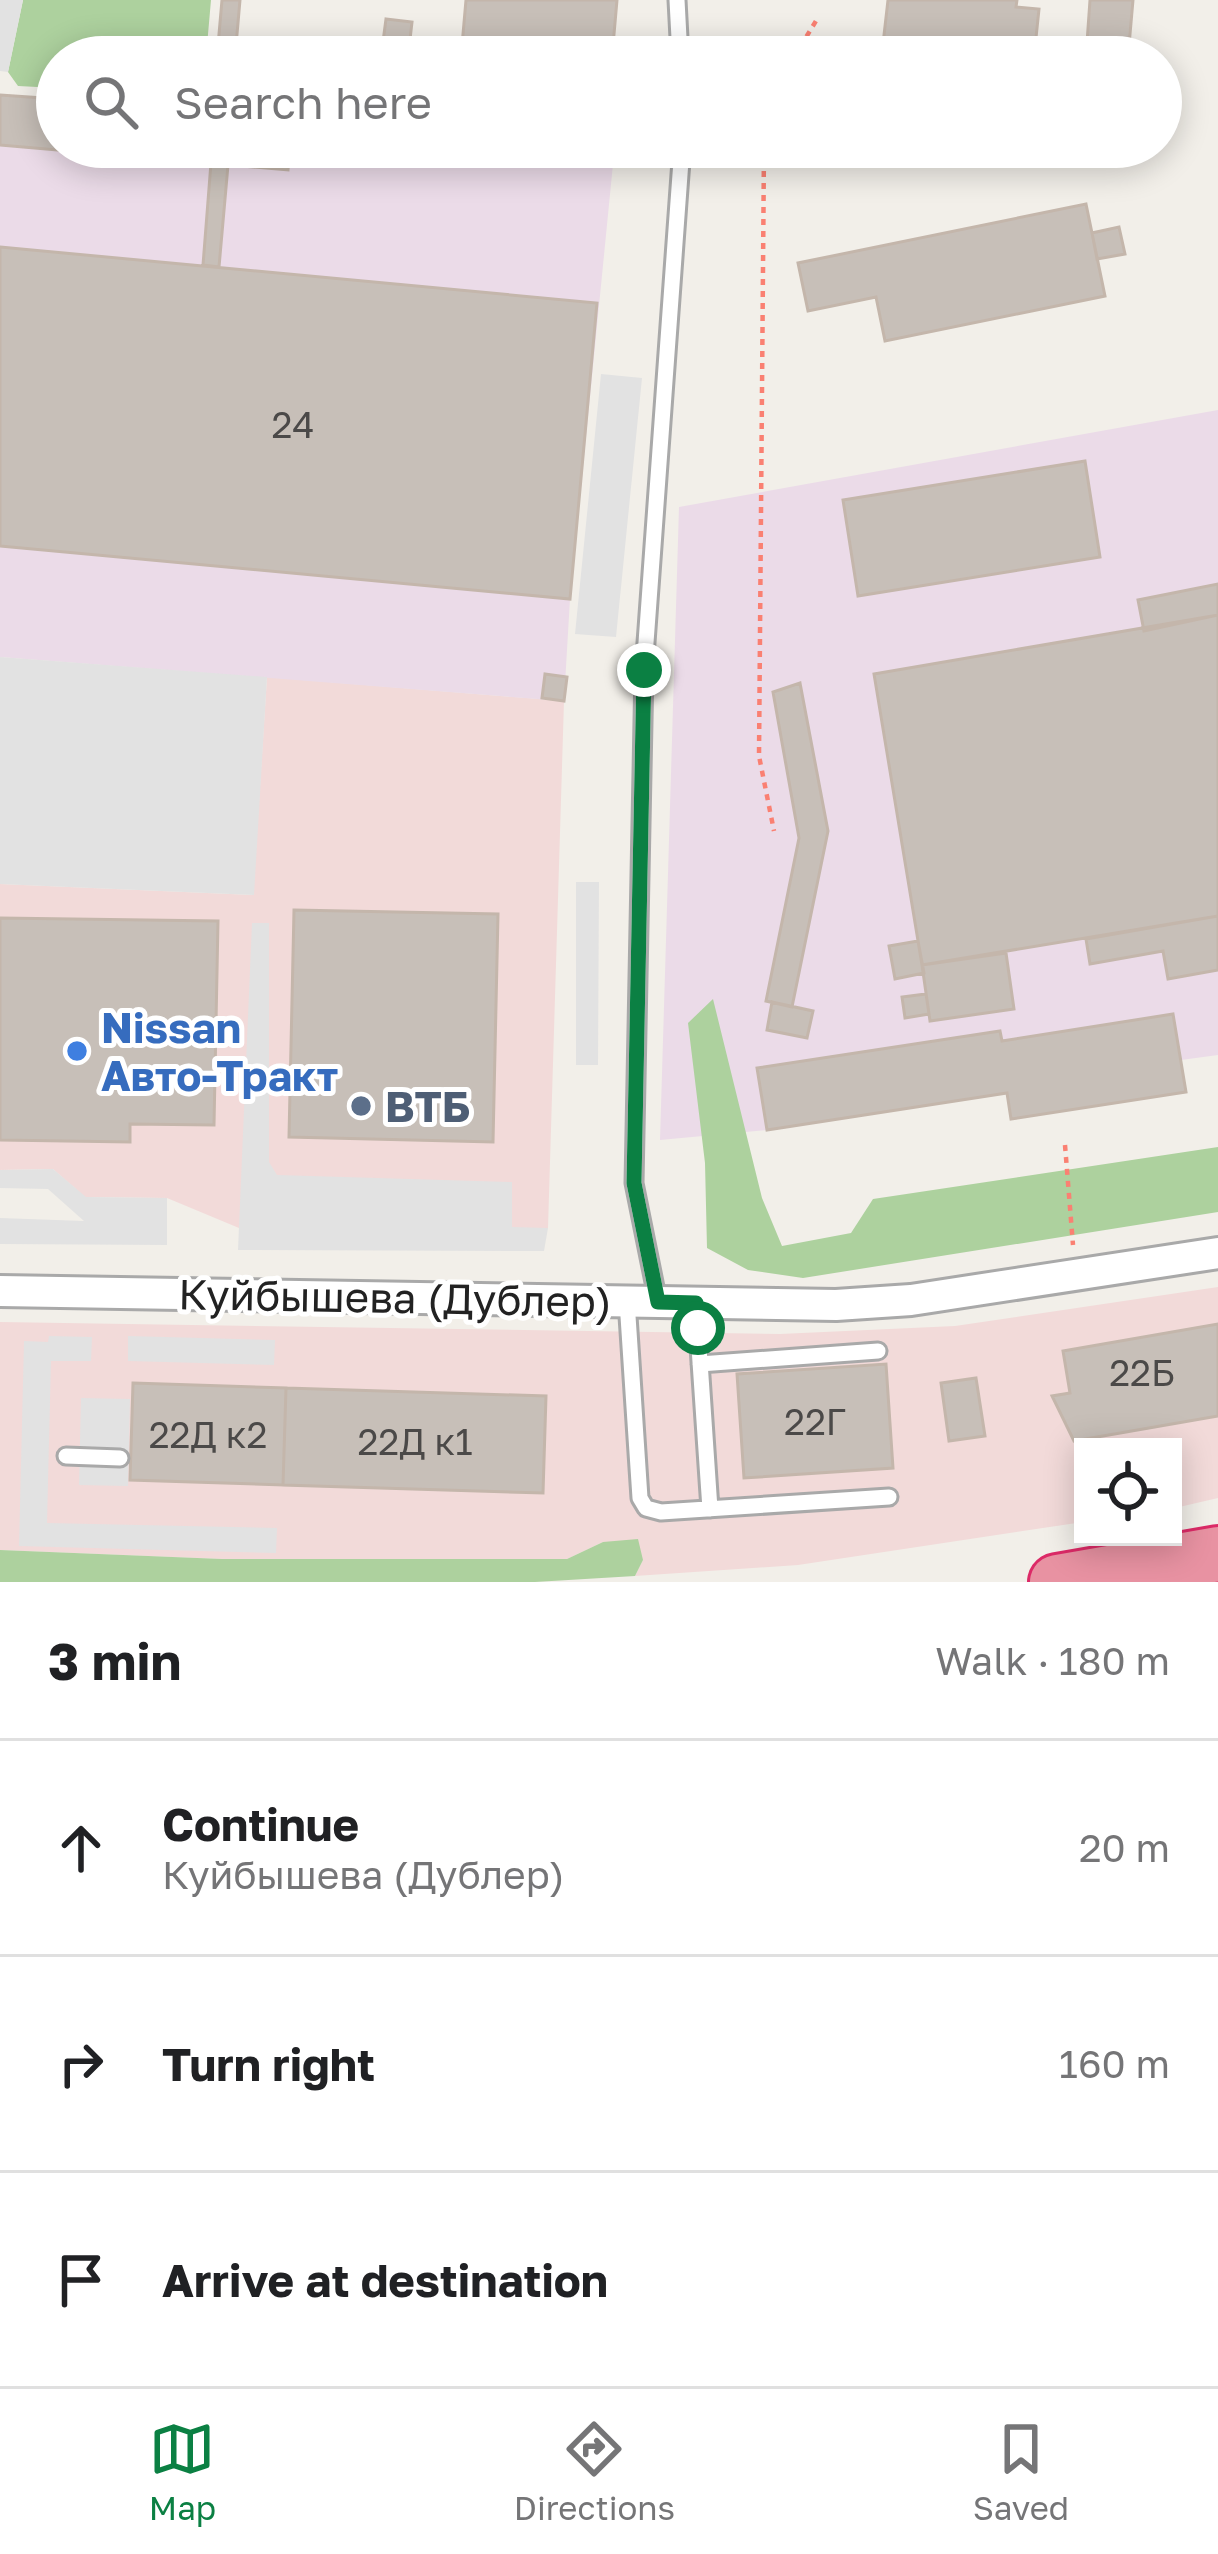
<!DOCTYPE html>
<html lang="en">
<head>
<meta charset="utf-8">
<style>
  body { margin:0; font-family:"Golos Text",sans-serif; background:#f2f2f2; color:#202124 }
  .controls { position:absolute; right:36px; bottom:36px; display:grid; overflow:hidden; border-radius:0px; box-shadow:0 6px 30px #0003 }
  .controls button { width:108px; height:108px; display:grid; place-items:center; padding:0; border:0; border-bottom:3px solid #e0e0e0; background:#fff; color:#202124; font:60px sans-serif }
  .stop { position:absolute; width:36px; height:36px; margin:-27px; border:9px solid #0b8043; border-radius:50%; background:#fff }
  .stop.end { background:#0b8043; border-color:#fff; box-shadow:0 3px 12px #0008 }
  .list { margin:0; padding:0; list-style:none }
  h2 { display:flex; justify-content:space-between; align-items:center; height:156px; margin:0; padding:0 48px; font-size:51px }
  h2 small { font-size:39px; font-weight:400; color:#757577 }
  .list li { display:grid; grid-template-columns:78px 1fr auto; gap:36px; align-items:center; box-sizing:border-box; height:216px; padding:0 48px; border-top:3px solid #e0e0e0 }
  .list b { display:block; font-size:45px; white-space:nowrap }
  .list p { margin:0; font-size:39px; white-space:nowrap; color:#757577 }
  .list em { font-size:39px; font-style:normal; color:#757577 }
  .icon { flex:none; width:66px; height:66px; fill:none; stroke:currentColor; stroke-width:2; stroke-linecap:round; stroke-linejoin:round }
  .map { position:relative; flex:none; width:1218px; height:1582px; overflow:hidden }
  .search { position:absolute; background:#fff; box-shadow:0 6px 30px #0003; left:36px; right:36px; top:36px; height:132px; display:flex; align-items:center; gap:30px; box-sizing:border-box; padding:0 42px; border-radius:66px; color:#757577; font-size:45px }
  .sheet { height:804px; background:#fff }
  nav { display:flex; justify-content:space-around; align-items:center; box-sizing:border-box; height:168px; border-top:3px solid #e0e0e0; background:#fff; font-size:33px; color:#757577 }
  nav a { display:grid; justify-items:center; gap:6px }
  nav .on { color:#0b8043 }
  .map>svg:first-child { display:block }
  .commercial { fill:#f2dad9 }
  .industrial { fill:#ebdbe8 }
  .forest { fill:#add19e }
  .parking { fill:#e2e2e2 }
  .building { fill:#c7bfb8; stroke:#c4b6ab; stroke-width:3 }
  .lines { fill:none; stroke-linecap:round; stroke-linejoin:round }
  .lane-casing { stroke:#a9a9a9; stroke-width:21 }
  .street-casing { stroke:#a9a9a9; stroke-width:36 }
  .highway-casing { stroke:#dc2a67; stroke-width:60 }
  .path { stroke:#fa8072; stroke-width:4.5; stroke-dasharray:6 6; stroke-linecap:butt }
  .lane { stroke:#fff; stroke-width:15 }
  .street { stroke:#fff; stroke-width:30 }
  .highway { stroke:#e892a2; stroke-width:54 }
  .route { stroke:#0b8043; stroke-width:15 }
  .shop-dot { fill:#3f7fe0; stroke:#fff; stroke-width:4.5 }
  .service-dot { fill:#5c6f8a; stroke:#fff; stroke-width:4.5 }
  .labels { text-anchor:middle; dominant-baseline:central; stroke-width:10; stroke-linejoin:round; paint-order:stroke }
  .number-label { font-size:36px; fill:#4b4948 }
  .shop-label { font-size:42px; font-weight:bold; fill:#366cbe; stroke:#fff; text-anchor:start }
  .service-label { font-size:42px; font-weight:bold; fill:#4e5e75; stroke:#fff; text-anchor:start }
  .street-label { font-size:42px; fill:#222; stroke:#fff }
</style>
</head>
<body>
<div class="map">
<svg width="1218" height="1582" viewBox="0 0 1218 1582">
  <rect width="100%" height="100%" fill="#f2efe9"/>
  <!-- commercial -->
  <path class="commercial" d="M 267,677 L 564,701 L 548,1228 L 239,1228 L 167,1198 L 85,1197 L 53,1169 L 0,1170 L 0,884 L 253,895 Z
    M 1218,1287 L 1218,1498 L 1175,1508 L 1173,1447 L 1083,1447 L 1083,1522 L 798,1565 L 635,1576 L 643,1560 L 603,1542 L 567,1559 L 222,1559 L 0,1550 L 0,1322 L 780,1334 L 955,1326 Z"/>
  <!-- industrial -->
  <path class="industrial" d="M 0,95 L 57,99 L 57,147 L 551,147 L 614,154 L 570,599 L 564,701 L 0,657 Z
    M 1218,410 L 1218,1055 L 1181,1060 L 1186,1092 L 1011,1119 L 1006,1094 L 767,1130 L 660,1140 L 679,507 Z"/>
  <!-- forest -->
  <path class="forest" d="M 23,0 L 211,0 L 206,57 L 57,57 L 57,88 L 18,86 L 8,72 Z
    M 713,999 L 762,1198 L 782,1246 L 851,1233 L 873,1199 L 1218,1147 L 1218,1212 L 803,1278 L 748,1270 L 707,1248 L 705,1163 L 688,1023 Z
    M 638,1539 L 643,1560 L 635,1576 L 535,1582 L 0,1582 L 0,1550 L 222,1559 L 567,1559 L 603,1542 Z"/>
  <!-- parking -->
  <path class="parking" d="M 0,0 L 23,0 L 8,72 L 0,71 Z
    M 601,374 L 642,378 L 616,637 L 575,634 Z
    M 0,657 L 267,677 L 254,895 L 0,884 Z
    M 576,882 L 599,882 L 598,1065 L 576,1065 Z
    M 252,923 L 269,923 L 269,1162 L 277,1175 L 512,1182 L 512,1227 L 548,1228 L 544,1251 L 238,1250 Z
    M 53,1169 L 86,1197 L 167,1198 L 167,1245 L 0,1244 L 0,1218 L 84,1221 L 48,1189 L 0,1188 L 0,1170 Z
    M 49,1336 L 92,1337 L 91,1361 L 51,1361 L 47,1523 L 277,1528 L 276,1553 L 19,1546 L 24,1341 L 48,1342 Z
    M 128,1336 L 275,1340 L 274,1365 L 128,1361 Z
    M 81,1398 L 130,1399 L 128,1486 L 79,1485 Z"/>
  <!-- building -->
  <path class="building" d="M 222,0 L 240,0 L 235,57 L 217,57 Z
    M 466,0 L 617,0 L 612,57 L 461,57 Z
    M 888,0 L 1017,0 L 1016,7 L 1039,9 L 1034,57 L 883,44 Z
    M 1090,0 L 1133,0 L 1128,57 L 1086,57 Z
    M 386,19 L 412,22 L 408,57 L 381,57 Z
    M 0,95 L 57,99 L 57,147 L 290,147 L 288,170 L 0,145 Z
    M 211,163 L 228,165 L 219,267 L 203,265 Z
    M 1086,204 L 1105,296 L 885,341 L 876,297 L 808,311 L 798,263 Z
    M 1119,227 L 1125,254 L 1097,259 L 1092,233 Z
    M 0,247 L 597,303 L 570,599 L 0,546 Z
    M 1085,461 L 1100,557 L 858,596 L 843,500 Z
    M 1218,584 L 1218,615 L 1144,631 L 1138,600 Z
    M 1218,615 L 1218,916 L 922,965 L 874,674 Z
    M 545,674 L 567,677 L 564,701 L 542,698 Z
    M 800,683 L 828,831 L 792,1007 L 766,1001 L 799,838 L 773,692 Z
    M 294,910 L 498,914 L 493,1142 L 289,1137 Z
    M 1218,916 L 1218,970 L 1168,979 L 1163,951 L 1090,964 L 1086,939 Z
    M 0,918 L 218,921 L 214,1125 L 130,1124 L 130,1142 L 0,1140 Z
    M 918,941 L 924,973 L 895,979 L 889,946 Z
    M 1006,953 L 1014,1009 L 930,1021 L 922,965 Z
    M 926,994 L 929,1014 L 905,1018 L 902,997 Z
    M 772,1002 L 813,1011 L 807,1038 L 767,1030 Z
    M 1173,1014 L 1186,1092 L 1011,1119 L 1007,1093 L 767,1130 L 757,1068 L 1000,1031 L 1002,1041 Z
    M 1218,1324 L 1218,1416 L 1074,1441 L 1052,1396 L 1070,1393 L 1063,1351 Z
    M 886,1364 L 893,1468 L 744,1478 L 737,1374 Z
    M 976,1378 L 985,1436 L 949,1441 L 941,1383 Z
    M 133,1383 L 286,1388 L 283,1485 L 130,1480 Z
    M 286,1388 L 546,1396 L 543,1493 L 283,1485 Z"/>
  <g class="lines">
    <!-- lane casing -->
    <g class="lane-casing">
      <path id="lane" d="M 677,0 L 680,57
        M 627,1301 L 640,1498 L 646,1508 L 661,1512 L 889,1497
        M 658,1302 L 634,1183 L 644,670 L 682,147
        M 696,1303 L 710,1509
        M 700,1364 L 878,1351
        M 66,1456 L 120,1458"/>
    </g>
    <!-- street casing -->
    <g class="street-casing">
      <path id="street" d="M 0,1291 L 836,1305 L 911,1300 L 1218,1253"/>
    </g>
    <!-- highway casing -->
    <g class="highway-casing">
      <path id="highway" d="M 1057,1582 L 1218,1554"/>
    </g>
    <!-- path -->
    <path class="path" d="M 794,57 L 819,16
      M 764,147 L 759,756 L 774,831
      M 1065,1145 L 1073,1245"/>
    <!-- lane -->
    <use href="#lane" class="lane"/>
    <!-- street -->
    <use href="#street" class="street"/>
    <!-- highway -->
    <use href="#highway" class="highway"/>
  </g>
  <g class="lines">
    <!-- route -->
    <path class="route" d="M 644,670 L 634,1183 L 658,1302 L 696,1303 L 698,1328"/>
  </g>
  <!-- markers -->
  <circle class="shop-dot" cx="77" cy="1051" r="12"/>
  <circle class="service-dot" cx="361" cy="1106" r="12"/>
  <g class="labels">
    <!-- number labels -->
    <g class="number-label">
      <text x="293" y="424">24</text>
      <text x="1142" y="1372">22Б</text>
      <text x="815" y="1421">22Г</text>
      <text x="208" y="1434">22Д к2</text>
      <text x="415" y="1441">22Д к1</text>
    </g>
    <!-- shop labels -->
    <g class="shop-label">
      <text x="101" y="1027">Nissan<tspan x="101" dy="48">Авто-Тракт</tspan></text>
    </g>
    <!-- service labels -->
    <g class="service-label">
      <text x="385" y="1106">ВТБ</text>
    </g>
    <!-- street labels -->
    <g class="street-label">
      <text transform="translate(395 1297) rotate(1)">Куйбышева (Дублер)</text>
    </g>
  </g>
</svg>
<div class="controls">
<button><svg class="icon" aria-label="locate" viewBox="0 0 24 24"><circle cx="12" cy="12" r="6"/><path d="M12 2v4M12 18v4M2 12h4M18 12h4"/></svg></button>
</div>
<div class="stop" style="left:698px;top:1328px"></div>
<div class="stop end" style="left:644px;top:670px"></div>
<div class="search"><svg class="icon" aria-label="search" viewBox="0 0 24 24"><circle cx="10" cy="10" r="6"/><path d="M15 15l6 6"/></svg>Search here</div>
</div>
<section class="sheet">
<h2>3 min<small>Walk · 180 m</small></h2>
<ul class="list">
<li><svg class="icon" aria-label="ahead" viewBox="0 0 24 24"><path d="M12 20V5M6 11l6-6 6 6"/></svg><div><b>Continue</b><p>Куйбышева (Дублер)</p></div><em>20 m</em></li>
<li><svg class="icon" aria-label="right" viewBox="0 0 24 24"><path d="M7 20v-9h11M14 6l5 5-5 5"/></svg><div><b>Turn right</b></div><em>160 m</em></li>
<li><svg class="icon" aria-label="arrive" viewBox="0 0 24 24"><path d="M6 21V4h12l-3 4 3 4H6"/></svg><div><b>Arrive at destination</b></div></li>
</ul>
</section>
<nav>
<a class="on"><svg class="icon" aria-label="map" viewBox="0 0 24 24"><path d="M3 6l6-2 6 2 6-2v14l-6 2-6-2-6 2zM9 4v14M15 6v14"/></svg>Map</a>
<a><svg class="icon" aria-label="directions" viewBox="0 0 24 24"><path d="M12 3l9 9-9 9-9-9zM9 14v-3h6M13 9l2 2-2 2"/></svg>Directions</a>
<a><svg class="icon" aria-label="saved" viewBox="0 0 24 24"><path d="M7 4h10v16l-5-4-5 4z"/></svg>Saved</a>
</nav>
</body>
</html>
